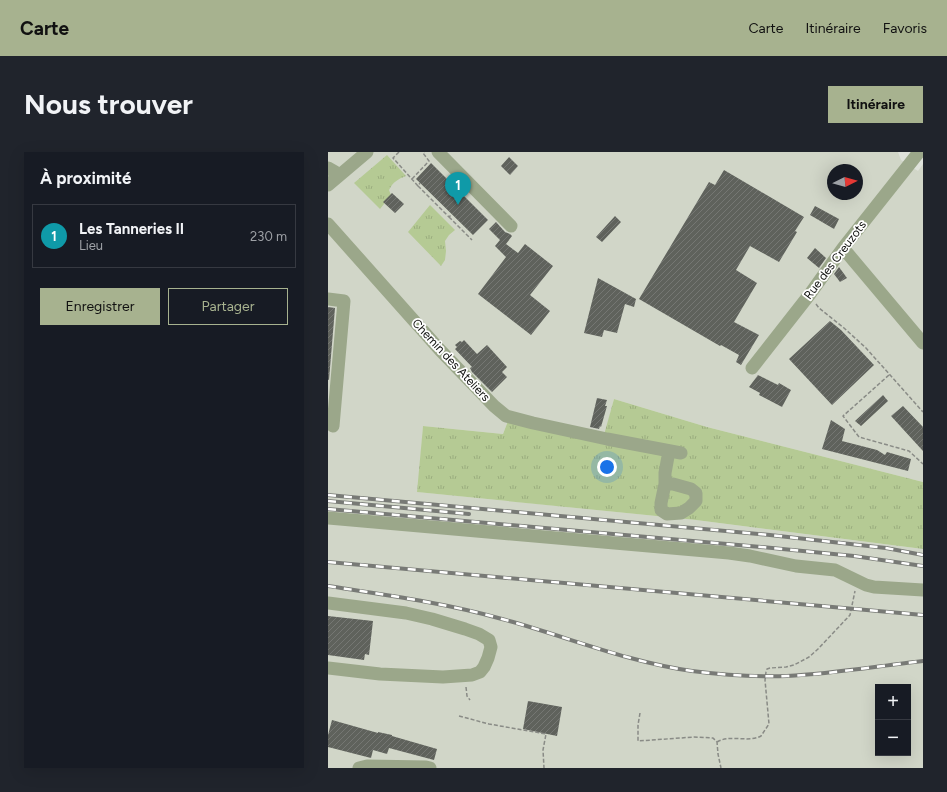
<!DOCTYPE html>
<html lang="fr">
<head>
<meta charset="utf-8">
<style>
  body { margin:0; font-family:Figtree,sans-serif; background:#20242c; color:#f1f3f6 }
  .controls { position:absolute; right:12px; bottom:12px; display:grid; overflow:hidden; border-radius:0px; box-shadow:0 4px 16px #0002 }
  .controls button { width:36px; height:36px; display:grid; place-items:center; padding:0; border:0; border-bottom:1px solid #363941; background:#171b24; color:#f1f3f6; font:20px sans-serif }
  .compass { position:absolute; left:499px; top:12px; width:36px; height:36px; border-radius:50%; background:#171b24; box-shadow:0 4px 16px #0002; rotate:85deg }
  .you { position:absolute; left:279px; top:315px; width:14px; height:14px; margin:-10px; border:3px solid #fff; border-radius:50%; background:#1a73e8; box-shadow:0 0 0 6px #1a73e833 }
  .badge { display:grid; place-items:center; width:26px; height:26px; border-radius:50%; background:#a7b28f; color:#fff; font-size:13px; font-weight:700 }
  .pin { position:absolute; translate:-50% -33px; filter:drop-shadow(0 1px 2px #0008) }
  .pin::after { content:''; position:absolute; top:21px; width:14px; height:12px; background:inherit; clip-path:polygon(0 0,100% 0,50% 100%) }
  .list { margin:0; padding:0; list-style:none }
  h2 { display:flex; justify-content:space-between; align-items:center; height:52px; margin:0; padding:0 16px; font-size:17px }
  h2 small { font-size:13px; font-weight:400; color:#9ea1a6 }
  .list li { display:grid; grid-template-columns:26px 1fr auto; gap:12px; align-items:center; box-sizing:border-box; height:64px; margin:0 8px 8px; padding:0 8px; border:1px solid #363941; border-radius:0px }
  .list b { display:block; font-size:15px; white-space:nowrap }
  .list p { margin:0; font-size:13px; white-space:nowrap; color:#9ea1a6 }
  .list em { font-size:13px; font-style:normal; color:#9ea1a6 }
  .actions { display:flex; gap:8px; padding:12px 16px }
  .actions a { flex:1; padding:9px 0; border:1px solid #a7b28f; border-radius:0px; text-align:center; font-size:14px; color:#a7b28f }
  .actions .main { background:#a7b28f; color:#111 }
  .map { position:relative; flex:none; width:595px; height:616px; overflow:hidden; border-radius:0px }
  header { display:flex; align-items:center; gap:24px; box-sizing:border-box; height:56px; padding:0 20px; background:#a7b28f; color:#111 }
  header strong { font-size:19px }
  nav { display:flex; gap:22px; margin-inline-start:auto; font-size:14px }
  .intro { display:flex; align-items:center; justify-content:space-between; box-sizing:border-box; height:96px; padding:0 24px }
  h1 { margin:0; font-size:28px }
  .button { padding:10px 18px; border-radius:0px; background:#a7b28f; color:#111; font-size:14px; font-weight:700 }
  main { display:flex; gap:24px; padding:0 24px }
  aside { flex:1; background:#171b24; border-radius:0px; box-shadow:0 4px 16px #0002 }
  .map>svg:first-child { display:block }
  .built { fill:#d1d6c8; fill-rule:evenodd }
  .grass { fill:url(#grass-tufts) }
  .building { fill:url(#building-hatch) }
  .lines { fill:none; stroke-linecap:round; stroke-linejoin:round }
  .path { stroke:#898b86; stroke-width:1.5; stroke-dasharray:4 2; stroke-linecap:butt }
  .minor { stroke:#9ba78a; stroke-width:13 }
  .rail-casing { stroke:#787a76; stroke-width:4 }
  .rail { stroke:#fff; stroke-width:2.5; stroke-dasharray:8; stroke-linecap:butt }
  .labels { text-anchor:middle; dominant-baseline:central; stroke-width:3.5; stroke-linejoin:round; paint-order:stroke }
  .street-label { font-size:12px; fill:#0f100e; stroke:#fff }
</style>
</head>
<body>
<header>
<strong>Carte</strong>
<nav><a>Carte</a><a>Itinéraire</a><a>Favoris</a></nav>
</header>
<div class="intro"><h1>Nous trouver</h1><a class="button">Itinéraire</a></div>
<main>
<aside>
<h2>À proximité<small></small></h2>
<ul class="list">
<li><span class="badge" style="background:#0f9aa8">1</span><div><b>Les Tanneries II</b><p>Lieu</p></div><em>230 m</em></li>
</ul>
<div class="actions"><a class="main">Enregistrer</a><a>Partager</a></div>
</aside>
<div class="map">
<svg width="595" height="616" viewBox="0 0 595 616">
  <defs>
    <pattern id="grass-tufts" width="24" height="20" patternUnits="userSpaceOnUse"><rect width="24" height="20" fill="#b5ca94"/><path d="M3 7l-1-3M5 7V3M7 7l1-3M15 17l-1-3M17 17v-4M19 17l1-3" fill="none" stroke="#9aac7e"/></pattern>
    <pattern id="building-hatch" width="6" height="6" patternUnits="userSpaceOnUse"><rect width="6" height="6" fill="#5f625c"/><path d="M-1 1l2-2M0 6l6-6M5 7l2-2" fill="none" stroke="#757773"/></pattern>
  </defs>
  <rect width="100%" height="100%" fill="#dfe2db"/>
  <!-- built -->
  <path class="built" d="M 0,0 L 570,0 L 573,8 L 590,19 L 595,12 L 595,330 L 379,275 L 286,247 L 275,290 L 180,269 L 175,282 L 95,274 L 90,340 L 368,368 L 595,397 L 595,616 L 0,616 ZM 505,18 L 529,18 L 529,42 L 505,42 ZM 550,535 L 580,535 L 580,601 L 550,601 Z"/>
  <!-- grass -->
  <path class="grass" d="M 59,3 L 78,24 C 70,27 65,30 61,38 L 63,43 L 52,57 L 26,31 Z
    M 102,53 L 127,78 L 121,83 L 117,89 L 118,99 L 117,108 L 113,114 L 80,80 Z
    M 286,247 L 379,275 L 595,330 L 595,397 L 368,368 L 89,340 L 95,274 L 175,282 L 180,269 L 274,290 Z"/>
  <!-- building -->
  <path class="building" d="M 181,5 L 190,14 L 182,23 L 173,14 Z
    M 103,11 L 160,68 L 145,83 L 88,27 Z
    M 396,18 L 476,65 L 467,79 L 469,80 L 451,110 L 422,94 L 408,118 L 429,131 L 406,170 L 431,183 L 413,213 L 408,210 L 411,203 L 393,193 L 392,194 L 311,147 L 381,30 L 387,33 Z
    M 64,41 L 76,52 L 67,61 L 55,50 Z
    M 487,54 L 511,67 L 506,77 L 482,63 Z
    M 287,64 L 293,70 L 274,90 L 268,85 Z
    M 168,70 L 177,80 L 182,82 L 184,84 L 178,92 L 190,101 L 197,92 L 225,114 L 202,143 L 222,159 L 203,183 L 150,142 L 178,105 L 167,94 L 172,88 L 161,77 Z
    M 487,96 L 498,106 L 491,116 L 479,106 Z
    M 511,115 L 519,126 L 512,130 L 506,122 Z
    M 270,126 L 308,147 L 306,155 L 297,152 L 289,181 L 276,178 L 274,185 L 256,181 Z
    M 0,155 L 7,156 L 1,228 L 0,228 Z
    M 502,169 L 513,178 L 546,213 L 504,253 L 461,207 Z
    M 136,188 L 149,202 L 159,193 L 179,215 L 174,220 L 179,225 L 164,240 L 144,220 L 142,216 L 144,215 L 127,197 L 129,195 L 127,193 L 132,189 L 134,190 Z
    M 430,223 L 450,233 L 451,231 L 463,238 L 454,255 L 431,243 L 432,241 L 421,235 Z
    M 555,243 L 560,249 L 533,274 L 527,269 Z
    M 269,246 L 279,248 L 277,254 L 279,254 L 273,275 L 272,274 L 271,277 L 262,275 Z
    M 575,254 L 595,275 L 595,299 L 563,264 Z
    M 503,268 L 517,277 L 514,289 L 549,298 L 557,303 L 559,300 L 583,307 L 580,319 L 494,297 Z
    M 0,464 L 45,469 L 41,503 L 37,502 L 36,508 L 0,503 Z
    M 200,549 L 234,555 L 229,584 L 195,577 Z
    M 4,568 L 50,581 L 50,580 L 64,583 L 64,584 L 109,597 L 106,608 L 61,596 L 59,602 L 45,598 L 43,606 L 0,595 L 0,583 Z"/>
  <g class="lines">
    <!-- path -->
    <path class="path" d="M 71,0 L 65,6 L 90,34 L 92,31
      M 84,27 L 101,9 L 95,1 L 96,0
      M 90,34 L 121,65 L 124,62
      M 121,65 L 144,88
      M 488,152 L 491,156 L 516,176 L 538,196 L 595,260
      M 561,223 L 515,264 L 531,285 L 581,299 L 595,312
      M 138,535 L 139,544 L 142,548
      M 312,561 L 310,573 L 310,589 L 366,585 L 385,586 L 389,590 L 390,602 L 393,616
      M 131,564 L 161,572 L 218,582 L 215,598 L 216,616
      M 389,590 C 402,582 420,591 433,584 L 441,572 L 437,528 L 438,520 L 439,517 L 442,516 L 458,515 L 466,513 L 481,505 L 490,497 L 522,463 L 527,439"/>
    <!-- minor -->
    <path class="minor" d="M 110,0 L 183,74
      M 0,16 L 7,20 L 10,24
      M 0,33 L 39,0
      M 0,72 L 112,198 L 166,254 L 178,264 L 205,271 L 279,287 L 353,301
      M 515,96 L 595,191
      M 0,147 L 16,149 L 5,274
      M 424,216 L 482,142 L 515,96 L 591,0
      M 337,332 L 345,332 L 363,337 L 368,341 L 368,349 L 361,356 L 353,361 L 339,362 L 333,358 L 333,351 L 337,332 L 337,321 L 341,299
      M 0,366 L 401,401 L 422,404 L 468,414 L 507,418 L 538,433 L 546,435 L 595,438
      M 0,451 L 78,461 L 104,467 L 137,477 L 151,482 L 161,488 L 163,495 L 160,506 L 156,515 L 152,520 L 144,523 L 115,525 L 52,522 L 0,516
      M 31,616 L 39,614 L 98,615 L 102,616"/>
    <!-- rail casing -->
    <g class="rail-casing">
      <path id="rail" d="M 0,343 L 442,383 L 558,396 L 595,403
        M 0,349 L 141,362
        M 0,357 L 433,395 L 526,404 L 595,414
        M 0,410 L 595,463
        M 0,434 C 58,443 117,451 174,467 C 237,484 299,510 364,519 C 395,523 427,525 459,524 C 504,522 550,514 595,509"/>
    </g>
    <!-- rail -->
    <use href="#rail" class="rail"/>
  </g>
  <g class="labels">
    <!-- street labels -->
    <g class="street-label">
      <text transform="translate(507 108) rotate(-53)">Rue des Creuzots</text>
      <text transform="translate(123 208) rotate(47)">Chemin des Ateliers</text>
    </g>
  </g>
</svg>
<div class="controls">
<button>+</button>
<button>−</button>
</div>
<svg class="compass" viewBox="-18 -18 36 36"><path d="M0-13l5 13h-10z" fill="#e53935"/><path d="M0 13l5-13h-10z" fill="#9ea1a6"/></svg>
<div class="you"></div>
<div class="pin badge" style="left:130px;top:53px;background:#0f9aa8">1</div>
</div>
</main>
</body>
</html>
